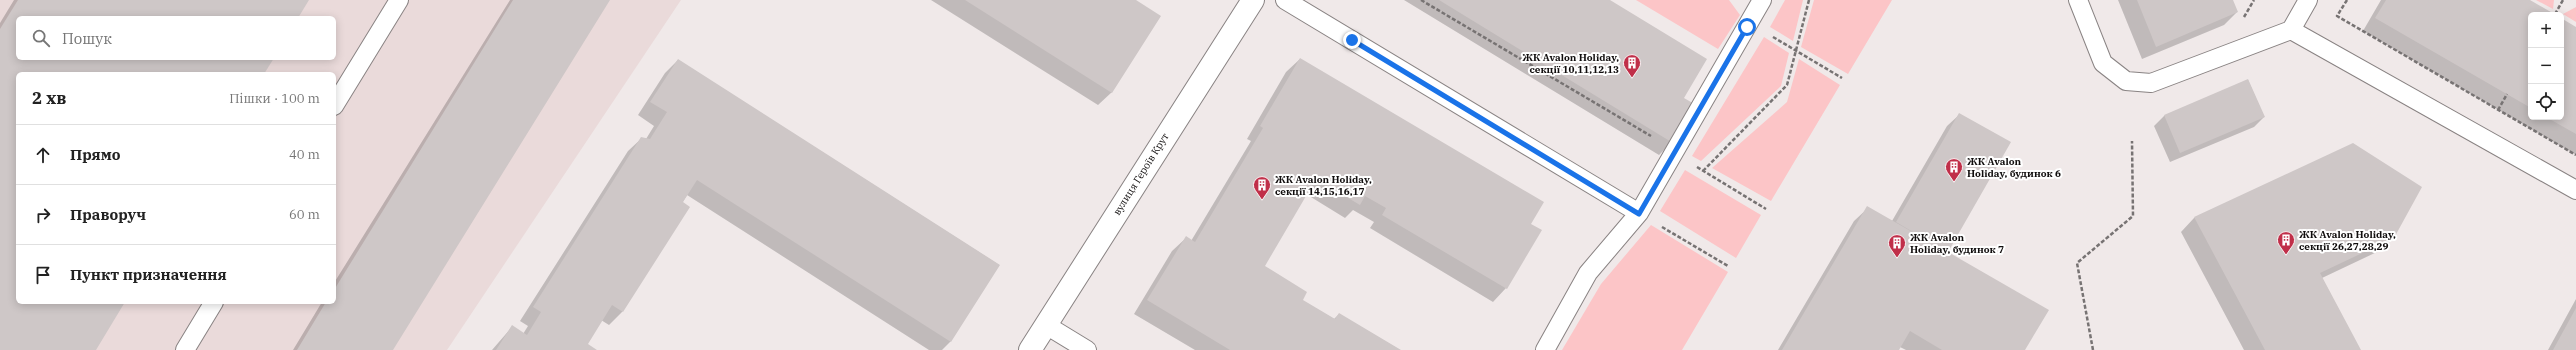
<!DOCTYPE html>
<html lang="uk">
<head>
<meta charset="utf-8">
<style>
  body { margin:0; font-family:"IBM Plex Serif",serif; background:#f6f6f6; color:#222 }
  .controls { position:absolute; right:12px; top:12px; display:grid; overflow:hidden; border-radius:6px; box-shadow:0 2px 10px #0003 }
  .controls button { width:36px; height:36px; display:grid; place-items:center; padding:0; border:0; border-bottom:1px solid #e0e0e0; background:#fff; color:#222; font:20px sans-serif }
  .stop { position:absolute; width:12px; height:12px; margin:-9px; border:3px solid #1a73e8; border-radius:50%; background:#fff }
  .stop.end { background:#1a73e8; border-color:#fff; box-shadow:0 1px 4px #0008 }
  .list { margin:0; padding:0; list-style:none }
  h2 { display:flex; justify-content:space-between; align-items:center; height:52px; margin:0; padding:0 16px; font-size:17px }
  h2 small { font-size:13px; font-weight:400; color:#767676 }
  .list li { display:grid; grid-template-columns:26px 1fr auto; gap:12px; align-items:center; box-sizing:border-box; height:60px; padding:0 16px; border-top:1px solid #e0e0e0 }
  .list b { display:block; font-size:15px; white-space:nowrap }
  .list em { font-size:13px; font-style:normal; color:#767676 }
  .icon { flex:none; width:22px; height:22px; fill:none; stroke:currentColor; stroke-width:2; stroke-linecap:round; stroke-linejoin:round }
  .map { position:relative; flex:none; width:2576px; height:350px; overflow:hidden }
  .search { position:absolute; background:#fff; box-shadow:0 2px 10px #0003; left:16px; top:16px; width:320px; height:44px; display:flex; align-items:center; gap:10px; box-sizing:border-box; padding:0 14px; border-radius:6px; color:#767676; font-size:15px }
  .panel { position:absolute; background:#fff; box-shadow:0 2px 10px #0003; left:16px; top:72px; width:320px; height:232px; border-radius:6px }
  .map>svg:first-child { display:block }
  .built { fill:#eadada; fill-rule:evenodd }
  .green { fill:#fcc5c7 }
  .shadow { fill:#0003 }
  .building { fill:#cec7c7 }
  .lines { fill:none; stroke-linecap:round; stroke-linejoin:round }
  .service-casing { stroke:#898383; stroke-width:20 }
  .minor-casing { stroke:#898383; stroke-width:24 }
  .path { stroke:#777373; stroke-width:2.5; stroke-dasharray:4 2; stroke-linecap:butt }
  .service { stroke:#fff; stroke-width:18 }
  .minor { stroke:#fff; stroke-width:22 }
  .route { stroke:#1a73e8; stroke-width:5 }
  .labels { text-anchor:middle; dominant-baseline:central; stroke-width:4; stroke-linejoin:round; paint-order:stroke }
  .poi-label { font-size:10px; font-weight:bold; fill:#100d0d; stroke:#fff; text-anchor:start }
  .street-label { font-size:10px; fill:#100d0d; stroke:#fff }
</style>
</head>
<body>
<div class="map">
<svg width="2576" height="350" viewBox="0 0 2576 350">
  <rect width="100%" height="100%" fill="#f0e9e9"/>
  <!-- built -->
  <path class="built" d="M 0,0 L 681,0 L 447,350 L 0,350 ZM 18,18 L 334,18 L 334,58 L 18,58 ZM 18,74 L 334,74 L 334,302 L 18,302 Z"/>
  <!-- green -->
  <path class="green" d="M 1636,0 L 1729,0 L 1740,15 L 1718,49 Z
    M 1785,0 L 1803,0 L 1793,41 L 1770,27 Z
    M 1814,0 L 1892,0 L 1848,74 L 1801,47 Z
    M 2536,0 L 2554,0 L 2553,9 Z
    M 2576,7 L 2576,22 L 2563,14 Z
    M 1764,37 L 1789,53 L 1781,86 L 1701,161 L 1692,156 Z
    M 1799,59 L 1840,85 L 1771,201 L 1712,168 L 1787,102 Z
    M 1685,170 L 1761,215 L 1736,258 L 1660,211 Z
    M 1651,225 L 1728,272 L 1682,350 L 1562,350 L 1601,284 Z"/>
  <!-- shadow -->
  <path class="shadow" d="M 14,0 L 308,0 L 297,18 L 18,18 L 18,58 L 273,58 L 263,74 L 18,74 L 18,302 L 124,302 L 95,350 L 0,350 L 0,23 Z
    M 510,0 L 609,0 L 392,350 L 293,350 L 322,302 L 334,302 L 334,283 Z
    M 931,0 L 1135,0 L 1112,92 L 1098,105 Z
    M 1404,0 L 1608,0 L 1682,98 L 1672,142 L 1659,155 Z
    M 2118,0 L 2232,0 L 2237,12 L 2224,25 L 2142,59 Z
    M 2381,0 L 2527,0 L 2553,15 L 2531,15 L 2531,117 L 2561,117 L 2561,20 L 2576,29 L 2576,155 L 2363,31 Z
    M 1300,59 L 1530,225 L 1506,288 L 1493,302 L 1370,228 L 1374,222 L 1353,210 L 1345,218 L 1306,194 L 1263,266 L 1301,300 L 1334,319 L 1339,314 L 1400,350 L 1195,350 L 1134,314 L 1172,251 L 1186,238 L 1191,241 L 1251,141 L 1247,139 L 1286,72 Z
    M 678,60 L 999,265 L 950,342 L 942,350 L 929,350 L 687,195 L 682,203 L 688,207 L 622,312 L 609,325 L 601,320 L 586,344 L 595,350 L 492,350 L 512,327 L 523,334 L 528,326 L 520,321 L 628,151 L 642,138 L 646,139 L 654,126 L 638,115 L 665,73 Z
    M 2248,80 L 2264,117 L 2254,127 L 2170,162 L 2154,126 L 2164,116 Z
    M 1959,115 L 1946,253 L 2024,350 L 1906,350 L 1900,347 L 1898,350 L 1778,350 L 1854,221 L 1868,208 L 1892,221 L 1947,126 Z
    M 2353,144 L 2393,238 L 2379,251 L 2322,278 L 2360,350 L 2244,350 L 2181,232 L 2194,218 Z
    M 2576,299 L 2576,350 L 2548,350 Z"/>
  <!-- building -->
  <path class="building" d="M 18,0 L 309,0 L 298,18 L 18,18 L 18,58 L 274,58 L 264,74 L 18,74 L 18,302 L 125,302 L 96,350 L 0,350 L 0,29 Z
    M 513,0 L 610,0 L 393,350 L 297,350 L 326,302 L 334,302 L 334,290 Z
    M 965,0 L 1136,0 L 1161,16 L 1112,93 Z
    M 1439,0 L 1610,0 L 1707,59 L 1684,98 L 1696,105 L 1673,143 Z
    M 2137,0 L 2233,0 L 2238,12 L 2156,47 Z
    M 2386,0 L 2530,0 L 2556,15 L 2531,15 L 2531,108 L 2375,18 Z
    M 2561,18 L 2576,27 L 2576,134 L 2546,117 L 2561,117 Z
    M 1300,58 L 1544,202 L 1531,224 L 1542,230 L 1507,289 L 1382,215 L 1386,208 L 1365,196 L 1360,205 L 1316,179 L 1265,266 L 1307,292 L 1303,300 L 1335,319 L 1339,313 L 1401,350 L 1230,350 L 1147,300 L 1186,236 L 1195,242 L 1263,128 L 1260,126 Z
    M 678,59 L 1000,265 L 951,342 L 697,180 L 683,202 L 690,207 L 623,312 L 612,305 L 588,344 L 597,350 L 496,350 L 512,325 L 527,335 L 541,312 L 533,307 L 641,137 L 650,139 L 667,112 L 650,102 Z
    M 2248,79 L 2265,117 L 2180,153 L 2164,115 Z
    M 1959,113 L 2011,142 L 1948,252 L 2049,310 L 2025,350 L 1942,350 L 1910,331 L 1899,350 L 1782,350 L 1867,206 L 1935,245 L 1896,222 Z
    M 2353,143 L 2422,187 L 2394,238 L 2320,273 L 2361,350 L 2265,350 L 2194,217 Z
    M 2576,308 L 2576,350 L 2553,350 Z"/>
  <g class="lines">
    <!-- service casing -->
    <g class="service-casing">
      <path id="service" d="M 1285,0 L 1639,213
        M 2078,0 L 2103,63 L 2126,81 L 2151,83 L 2291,30
        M 2308,0 L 2291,30 L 2576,190
        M 334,106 L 399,0
        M 1046,325 L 1087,350
        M 185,350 L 214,302
        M 1545,350 L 1588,273 L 1639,213 L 1762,0"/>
    </g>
    <!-- minor casing -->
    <g class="minor-casing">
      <path id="minor" d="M 1030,350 L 1253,0"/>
    </g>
    <!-- path -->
    <path class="path" d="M 1421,0 L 1651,136
      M 2347,0 L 2337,16 L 2576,155
      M 2555,14 L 2563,0
      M 2244,17 L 2254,0
      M 1773,37 L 1842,78
      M 2498,110 L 2507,94
      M 1697,167 L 1766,209
      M 1703,171 L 1787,85 L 1809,0
      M 1662,227 L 1728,266
      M 2093,350 L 2077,263 L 2133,216 L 2132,141"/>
    <!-- service -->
    <use href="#service" class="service"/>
    <!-- minor -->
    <use href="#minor" class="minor"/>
  </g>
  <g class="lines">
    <!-- route -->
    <path class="route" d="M 1352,40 L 1639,214 L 1747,27"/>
  </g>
  <!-- icons -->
  <defs>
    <g id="building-pin" transform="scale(0.9)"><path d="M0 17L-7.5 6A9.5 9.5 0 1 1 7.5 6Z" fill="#c02f49" stroke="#fff"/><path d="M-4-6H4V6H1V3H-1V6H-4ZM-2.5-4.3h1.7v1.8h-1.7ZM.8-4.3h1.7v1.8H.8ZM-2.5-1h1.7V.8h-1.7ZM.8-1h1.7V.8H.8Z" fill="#fff"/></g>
  </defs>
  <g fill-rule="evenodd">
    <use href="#building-pin" x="1632" y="63"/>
    <use href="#building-pin" x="1954" y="167"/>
    <use href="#building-pin" x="1262" y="185"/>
    <use href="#building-pin" x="2286" y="240"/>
    <use href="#building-pin" x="1897" y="243"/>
  </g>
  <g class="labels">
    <!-- poi labels -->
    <g class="poi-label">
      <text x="1619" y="57" text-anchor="end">ЖК Avalon Holiday,<tspan x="1619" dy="12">секції 10,11,12,13</tspan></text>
      <text x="1967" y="161">ЖК Avalon<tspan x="1967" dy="12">Holiday, будинок 6</tspan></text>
      <text x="1275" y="179">ЖК Avalon Holiday,<tspan x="1275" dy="12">секції 14,15,16,17</tspan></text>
      <text x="2299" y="234">ЖК Avalon Holiday,<tspan x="2299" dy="12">секції 26,27,28,29</tspan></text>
      <text x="1910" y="237">ЖК Avalon<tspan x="1910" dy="12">Holiday, будинок 7</tspan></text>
    </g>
    <!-- street labels -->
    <g class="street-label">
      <text transform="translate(1141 174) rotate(-58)">вулиця Героїв Крут</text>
    </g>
  </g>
</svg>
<div class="controls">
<button>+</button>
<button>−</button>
<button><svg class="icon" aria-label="locate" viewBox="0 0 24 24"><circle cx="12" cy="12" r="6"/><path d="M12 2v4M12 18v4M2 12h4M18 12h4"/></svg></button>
</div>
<div class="stop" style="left:1747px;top:27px"></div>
<div class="stop end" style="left:1352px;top:40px"></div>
<div class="search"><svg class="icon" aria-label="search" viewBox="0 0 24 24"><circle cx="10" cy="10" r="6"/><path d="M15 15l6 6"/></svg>Пошук</div>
<section class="panel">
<h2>2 хв<small>Пішки · 100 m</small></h2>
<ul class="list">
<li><svg class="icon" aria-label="ahead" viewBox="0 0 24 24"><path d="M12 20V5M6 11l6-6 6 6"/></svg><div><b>Прямо</b></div><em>40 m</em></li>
<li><svg class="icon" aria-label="right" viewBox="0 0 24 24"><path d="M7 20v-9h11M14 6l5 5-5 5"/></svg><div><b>Праворуч</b></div><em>60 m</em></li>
<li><svg class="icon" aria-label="arrive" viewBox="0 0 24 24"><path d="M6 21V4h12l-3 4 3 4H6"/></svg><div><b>Пункт призначення</b></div></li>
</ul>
</section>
</div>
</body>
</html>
